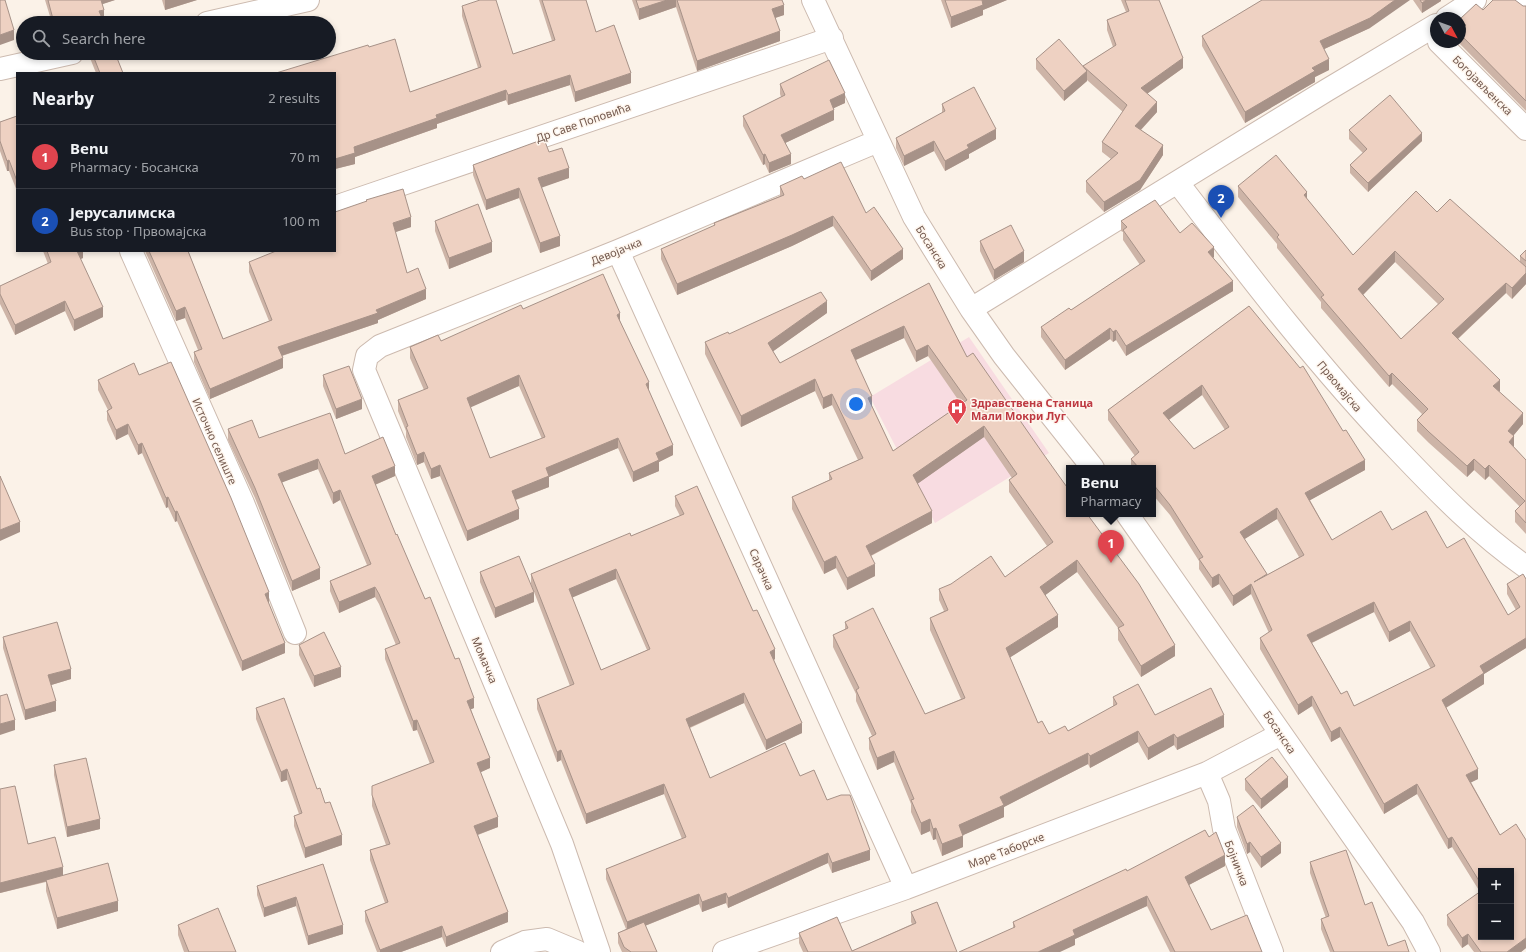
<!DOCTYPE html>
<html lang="en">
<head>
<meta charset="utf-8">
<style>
  body { margin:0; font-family:"Noto Sans",sans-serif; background:#20242c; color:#f1f3f6 }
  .controls { position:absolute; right:12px; bottom:12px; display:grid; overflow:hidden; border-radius:0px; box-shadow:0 2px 6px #0003 }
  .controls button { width:36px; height:36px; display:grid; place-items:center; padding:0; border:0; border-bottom:1px solid #363941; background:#171b24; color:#f1f3f6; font:20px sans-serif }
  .compass { position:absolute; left:1430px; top:12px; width:36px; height:36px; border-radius:50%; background:#171b24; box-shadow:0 2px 6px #0003; rotate:131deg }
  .you { position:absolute; left:856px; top:404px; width:14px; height:14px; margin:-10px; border:3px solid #fff; border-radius:50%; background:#1a73e8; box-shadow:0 0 0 6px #1a73e833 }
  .badge { display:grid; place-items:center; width:26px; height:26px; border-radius:50%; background:#da6d58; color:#fff; font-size:13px; font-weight:700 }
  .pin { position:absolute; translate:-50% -33px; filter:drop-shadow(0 1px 2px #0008) }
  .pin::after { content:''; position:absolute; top:21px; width:14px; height:12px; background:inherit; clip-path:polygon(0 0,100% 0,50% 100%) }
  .popup { position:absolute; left:1066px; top:465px; width:90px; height:52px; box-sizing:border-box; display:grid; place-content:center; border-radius:0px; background:#171b24; filter:drop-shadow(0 1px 3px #0005); font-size:13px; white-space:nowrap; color:#9ea1a6 }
  .popup b { font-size:15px; color:#f1f3f6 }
  .popup::after { content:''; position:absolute; left:50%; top:100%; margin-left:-8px; border:8px solid transparent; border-top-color:#171b24 }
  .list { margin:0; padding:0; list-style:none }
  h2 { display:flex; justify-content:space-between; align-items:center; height:52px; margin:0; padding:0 16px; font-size:17px }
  h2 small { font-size:13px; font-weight:400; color:#9ea1a6 }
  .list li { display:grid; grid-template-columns:26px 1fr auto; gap:12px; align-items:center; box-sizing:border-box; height:64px; padding:0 16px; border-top:1px solid #363941 }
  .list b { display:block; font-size:15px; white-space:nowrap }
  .list p { margin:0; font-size:13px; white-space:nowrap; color:#9ea1a6 }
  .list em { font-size:13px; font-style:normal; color:#9ea1a6 }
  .icon { flex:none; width:22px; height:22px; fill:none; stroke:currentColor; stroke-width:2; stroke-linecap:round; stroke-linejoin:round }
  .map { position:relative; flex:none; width:1526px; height:952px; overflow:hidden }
  .search { position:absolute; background:#171b24; box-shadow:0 2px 6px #0003; left:16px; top:16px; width:320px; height:44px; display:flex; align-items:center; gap:10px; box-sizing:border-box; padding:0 14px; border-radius:22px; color:#9ea1a6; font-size:15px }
  .panel { position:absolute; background:#171b24; box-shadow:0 2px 6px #0003; left:16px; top:72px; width:320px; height:180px; border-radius:0px }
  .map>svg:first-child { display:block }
  .medical { fill:#f8dce1 }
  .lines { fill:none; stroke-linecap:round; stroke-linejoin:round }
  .street-casing { stroke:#ccbaaf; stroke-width:24 }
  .street { stroke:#fff; stroke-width:22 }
  .wall { fill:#cdb4a7; fill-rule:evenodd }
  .shaded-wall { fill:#a79288 }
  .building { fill:#eed1c2; stroke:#a79288; fill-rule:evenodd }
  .labels { text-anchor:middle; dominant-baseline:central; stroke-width:3; stroke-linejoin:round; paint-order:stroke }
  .street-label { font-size:11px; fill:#73594e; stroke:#fef6ee }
  .health-label { font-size:11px; font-weight:bold; fill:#be3a42; stroke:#fef6ee; text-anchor:start }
</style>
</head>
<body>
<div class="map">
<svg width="1526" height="952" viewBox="0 0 1526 952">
  <rect width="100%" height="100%" fill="#fbf2e8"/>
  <!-- medical -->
  <path class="medical" d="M 969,337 L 1049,453 L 935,523 L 870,397 Z"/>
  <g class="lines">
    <!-- street casing -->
    <g class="street-casing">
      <path id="street" d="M 813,0 L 914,217 L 971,309 L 1004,356 L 1093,468
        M 1522,0 L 1526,4
        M 1447,18 L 1475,0
        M 207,23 L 308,0
        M 1439,42 L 1526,129
        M 0,69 L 72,53
        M 1178,183 C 1249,276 1320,369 1401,453 C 1440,494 1479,534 1526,567
        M 335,207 L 832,38
        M 131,251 L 243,503 L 295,633
        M 618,251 L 906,888
        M 971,309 L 1327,90 L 1436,25
        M 1127,514 L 1413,922 L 1429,952
        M 1207,773 L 1219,801 L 1224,829 L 1272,952
        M 502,952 L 525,942 L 547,939 L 578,952
        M 599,952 L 562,844 L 364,370 L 367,356 L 380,346 L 618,251 L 878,141
        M 724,952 L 906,888 L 1207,773 L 1281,734"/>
    </g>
    <!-- street -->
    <use href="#street" class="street"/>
  </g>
  <!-- wall -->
  <path class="wall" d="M 45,0 L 115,0 L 102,4 L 104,20 L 102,20 L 104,23 L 52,23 Z
    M 162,0 L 197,0 L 165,10 Z
    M 539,0 L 586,0 L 596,32 L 631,83 L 575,102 L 570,85 L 508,105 L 506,100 L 437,124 L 437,128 L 355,157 L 355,164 L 335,169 L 369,47 L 410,92 L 478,68 L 462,16 L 462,6 L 513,54 L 552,41 Z
    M 632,0 L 782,0 L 784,15 L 775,18 L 780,41 L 697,71 L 676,7 L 639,20 Z
    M 941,0 L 1007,0 L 983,10 L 983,15 L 951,28 Z
    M 1121,0 L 1159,0 L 1183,68 L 1147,94 L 1157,112 L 1141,130 L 1163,155 L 1140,190 L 1104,212 L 1086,192 L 1086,181 L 1111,159 L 1102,152 L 1102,142 L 1123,112 L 1087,80 L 1087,81 L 1064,101 L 1036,69 L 1036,59 L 1083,66 L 1113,47 L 1107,30 L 1107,20 L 1126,12 Z
    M 1413,0 L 1441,0 L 1441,1 L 1422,13 Z
    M 1523,6 L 1526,6 L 1526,111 L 1459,43 L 1459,42 L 1460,42 L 1460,31 L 1461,30 L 1460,30 L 1460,19 L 1483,10 Z
    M 1370,28 L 1324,49 L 1329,70 L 1315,77 L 1315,82 L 1245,123 L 1202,46 L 1202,36 Z
    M 88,53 L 115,53 L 123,73 L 96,73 Z
    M 780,84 L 845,103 L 833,108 L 834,120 L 785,143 L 791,164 L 769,173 L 765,164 L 763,165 L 743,126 L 743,116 L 781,97 L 780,94 Z
    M 942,104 L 996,139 L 969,154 L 969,158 L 945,171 L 934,151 L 904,166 L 896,148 L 896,138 L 942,113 Z
    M 17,116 L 17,191 L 9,171 L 7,171 L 0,151 L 0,122 Z
    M 1349,130 L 1422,141 L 1368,192 L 1350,173 L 1350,165 L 1363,153 L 1349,139 Z
    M 549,152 L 569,178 L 541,187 L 560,246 L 540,253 L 519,198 L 486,210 L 473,175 L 473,165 Z
    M 804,179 L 866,213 L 903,259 L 871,281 L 833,226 L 792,246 L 677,295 L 661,259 L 661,249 L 714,226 L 714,223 L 780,196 L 780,186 Z
    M 1238,186 L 1307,199 L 1353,255 L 1437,212 L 1520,262 L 1520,256 L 1526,250 L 1526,284 L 1512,299 L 1506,293 L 1458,339 L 1500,391 L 1499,392 L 1523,424 L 1513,436 L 1514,447 L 1526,460 L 1526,534 L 1515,522 L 1515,511 L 1520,507 L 1489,476 L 1485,480 L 1474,470 L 1467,477 L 1429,443 L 1417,431 L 1417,420 L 1422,414 L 1392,384 L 1389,387 L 1321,308 L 1321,302 L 1277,248 L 1277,244 L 1238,197 ZM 1395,262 L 1438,304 L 1401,339 L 1363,295 Z
    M 366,200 L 411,227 L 395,232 L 407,273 L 426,299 L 378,320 L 378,323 L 282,356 L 283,368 L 210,399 L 194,362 L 194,352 L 198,350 L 185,318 L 176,321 L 145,251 L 188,251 L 223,339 L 269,321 L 249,272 L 249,262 L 335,251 L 366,202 Z
    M 435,221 L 492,252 L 449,269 L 435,231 Z
    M 1121,221 L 1180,233 L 1214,257 L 1213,258 L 1233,291 L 1126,356 L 1116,340 L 1113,342 L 1110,339 L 1065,370 L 1041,337 L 1041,327 L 1071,310 L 1140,265 L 1123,240 L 1123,232 L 1121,231 Z
    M 980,241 L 1024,262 L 994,280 L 980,251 Z
    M 43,251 L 83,251 L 83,258 L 80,259 L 103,317 L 74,331 L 65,311 L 15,335 L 0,304 L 0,286 L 48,264 Z
    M 929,283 L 967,357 L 1175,656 L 1141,677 L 1118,640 L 1118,628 L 1077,572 L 1045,595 L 1058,627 L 1010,657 L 1038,723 L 1049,734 L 1068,731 L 1113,707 L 1113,697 L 1155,715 L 1224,727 L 1177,750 L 1174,745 L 1148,760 L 1138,742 L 1090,768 L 1088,764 L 1004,807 L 1004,817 L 963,835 L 963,847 L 942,856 L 936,839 L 933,840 L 930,831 L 921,835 L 911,812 L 911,804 L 894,762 L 877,770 L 869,749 L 869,738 L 872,736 L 856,701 L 856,694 L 833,647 L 833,635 L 845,630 L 845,622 L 925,714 L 961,699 L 930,630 L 930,618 L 944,611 L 939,600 L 939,589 L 1005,577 L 1047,546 L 1009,492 L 1009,480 L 1012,478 L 984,437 L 917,484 L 932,523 L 871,556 L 875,576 L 847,590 L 836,568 L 824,574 L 792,509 L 792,497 L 829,480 L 829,473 L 858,460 L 832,405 L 823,409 L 815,391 L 741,427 L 705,354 L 705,342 L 729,334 L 827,313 L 773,351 L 780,363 ZM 904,338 L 916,362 L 928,356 L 961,404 L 893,451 L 872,406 L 856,360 Z
    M 1249,306 L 1365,470 L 1310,500 L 1332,540 L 1392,530 L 1447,548 L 1508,615 L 1516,610 L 1507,594 L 1507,584 L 1526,579 L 1526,648 L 1484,674 L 1484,684 L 1446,708 L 1478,779 L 1471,782 L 1500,835 L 1526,840 L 1526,948 L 1521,952 L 1474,952 L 1468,944 L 1462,948 L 1447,925 L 1447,915 L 1480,892 L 1452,847 L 1448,849 L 1417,794 L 1384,814 L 1340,737 L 1331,742 L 1312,706 L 1298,715 L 1260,649 L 1260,638 L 1269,633 L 1251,594 L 1233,606 L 1219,584 L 1212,588 L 1199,569 L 1199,561 L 1170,515 L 1153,495 L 1153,468 L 1131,468 L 1131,459 L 1135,456 L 1108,420 L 1108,410 ZM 1202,395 L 1225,430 L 1194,449 L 1169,420 ZM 1277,519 L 1299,557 L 1267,575 L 1244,539 ZM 1374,612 L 1389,642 L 1410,631 L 1431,669 L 1354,706 L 1341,694 L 1312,643 ZM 1481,871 L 1511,937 L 1481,937 Z
    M 523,309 L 620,321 L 649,391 L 673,455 L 659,462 L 659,471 L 633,482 L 618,448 L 549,477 L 549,487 L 516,500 L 519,519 L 467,541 L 440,476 L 431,479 L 424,462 L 417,465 L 406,437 L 406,431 L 398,411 L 398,400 L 424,390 L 410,358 L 410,347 L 441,341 ZM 519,386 L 542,439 L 490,458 L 470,407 Z
    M 139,375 L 269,602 L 268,602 L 285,653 L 242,671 L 177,521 L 175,522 L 168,507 L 166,508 L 142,453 L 138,455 L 128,434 L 116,440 L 107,420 L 107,411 L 108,410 L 98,390 L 98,380 Z
    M 323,375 L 362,409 L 336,419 L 323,386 Z
    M 228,429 L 259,438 L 345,454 L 395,476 L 375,485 L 396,535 L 474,708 L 471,709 L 490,768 L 480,772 L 498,827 L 478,835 L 508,922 L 446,947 L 442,937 L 401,952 L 377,952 L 365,921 L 365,911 L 385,903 L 370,860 L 370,850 L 386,845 L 372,806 L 372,786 L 430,764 L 417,730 L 413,731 L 385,659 L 385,649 L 396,645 L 379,604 L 375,597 L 339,613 L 330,591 L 330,581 L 367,565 L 340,500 L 333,504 L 318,469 L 282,482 L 320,579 L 292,591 L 255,498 L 228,440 Z
    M 675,496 L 775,659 L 774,660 L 802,733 L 766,750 L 744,703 L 690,728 L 710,778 L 800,776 L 827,800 L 870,860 L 832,873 L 828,863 L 728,908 L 726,903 L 702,912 L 699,904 L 645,926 L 657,952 L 622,952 L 618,943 L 618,933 L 626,929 L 606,879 L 606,869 L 682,839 L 664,794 L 586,824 L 561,760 L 557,762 L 537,709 L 537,699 L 570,686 L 531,584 L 531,574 L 631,536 L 680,516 L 675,506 ZM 616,579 L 647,650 L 601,670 L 572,597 Z
    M 480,572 L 534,602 L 495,618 L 480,582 Z
    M 3,637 L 71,679 L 51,685 L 56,711 L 25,720 L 3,648 Z
    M 299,645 L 341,677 L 314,687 L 299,655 Z
    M 256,708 L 317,789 L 325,803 L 342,845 L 305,858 L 294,826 L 294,816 L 299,814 L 287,780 L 281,782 L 256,719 Z
    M 54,765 L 100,829 L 67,837 L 54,775 Z
    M 1245,779 L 1288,787 L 1261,809 L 1245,790 Z
    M 0,789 L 28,844 L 63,876 L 118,911 L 57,929 L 46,891 L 46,882 L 0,893 Z
    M 1237,817 L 1281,853 L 1261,868 L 1250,852 L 1247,854 L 1237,827 Z
    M 1310,862 L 1365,905 L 1388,946 L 1409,952 L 1330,952 L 1321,929 L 1321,919 L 1326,918 L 1310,873 Z
    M 323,864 L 343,934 L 308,945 L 296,906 L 264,917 L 257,895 L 257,886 Z
    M 1225,866 L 1189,885 L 1211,930 L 1262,952 L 1170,952 L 1147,906 L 1075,939 L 1075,945 L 1013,928 L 1013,922 L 1127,871 Z
    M 911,912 L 957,952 L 803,952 L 799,943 L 799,933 L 852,951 L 912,924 L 911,922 Z
    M 178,925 L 236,952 L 184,952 L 178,935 Z"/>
  <!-- shaded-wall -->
  <path class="shaded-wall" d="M 100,0 L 115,0 L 100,5 Z
    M 165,0 L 197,0 L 165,10 Z
    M 667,0 L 676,0 L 676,7 L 639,20 L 639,9 Z
    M 981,0 L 1007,0 L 983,10 L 983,15 L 951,28 L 951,17 Z
    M 1395,0 L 1410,0 L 1370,28 L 1320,51 L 1320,41 Z
    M 1426,0 L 1441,0 L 1441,1 L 1422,13 L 1422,3 Z
    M 784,5 L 784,15 L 772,19 L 772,9 Z
    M 104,10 L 104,20 L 99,21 L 99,11 Z
    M 14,30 L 14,40 L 0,45 L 0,35 Z
    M 780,31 L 780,41 L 697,71 L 697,61 Z
    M 1183,58 L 1183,68 L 1141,98 L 1141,88 Z
    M 1329,59 L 1329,70 L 1315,77 L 1315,82 L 1245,123 L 1245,112 L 1312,68 Z
    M 1087,71 L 1087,81 L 1064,101 L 1064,91 Z
    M 631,73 L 631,83 L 575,102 L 575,92 Z
    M 570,75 L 570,85 L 508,105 L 508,95 Z
    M 506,90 L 506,100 L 437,124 L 437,128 L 355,157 L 355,164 L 335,169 L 335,159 L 354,147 L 436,115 Z
    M 845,93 L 845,103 L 830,110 L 830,100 Z
    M 1157,102 L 1157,112 L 1135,136 L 1135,126 Z
    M 834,110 L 834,120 L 781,145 L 781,135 Z
    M 996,129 L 996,139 L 969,154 L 969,158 L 945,171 L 945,161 L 967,145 Z
    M 1422,133 L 1422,141 L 1368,192 L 1368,183 Z
    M 934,141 L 934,151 L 904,166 L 904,156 Z
    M 1163,145 L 1163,155 L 1140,190 L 1104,212 L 1104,202 Z
    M 765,154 L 765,164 L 763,165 L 763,155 Z
    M 791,154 L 791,164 L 769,173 L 769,163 Z
    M 9,160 L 9,171 L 7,171 L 7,161 Z
    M 569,168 L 569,178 L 538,189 L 538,178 Z
    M 519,188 L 519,198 L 486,210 L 486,200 Z
    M 1307,192 L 1307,203 L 1304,195 Z
    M 833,216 L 833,226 L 792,246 L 677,295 L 677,284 Z
    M 411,217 L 411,227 L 393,233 L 393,223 Z
    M 560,236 L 560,246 L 540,253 L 540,243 Z
    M 492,242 L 492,252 L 449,269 L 449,258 Z
    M 1214,247 L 1214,257 L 1208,262 L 1208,252 Z
    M 903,249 L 903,259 L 871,281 L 871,271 Z
    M 76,251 L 83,251 L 83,258 L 76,261 Z
    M 1024,251 L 1024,262 L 994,280 L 994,270 Z
    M 1395,251 L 1395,262 L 1358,300 L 1358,289 Z
    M 1526,273 L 1526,284 L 1512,299 L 1512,288 Z
    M 1233,281 L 1233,291 L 1126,356 L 1126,346 Z
    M 1506,283 L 1506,293 L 1452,344 L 1452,333 Z
    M 426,289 L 426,299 L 378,320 L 378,323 L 278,357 L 278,347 L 376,310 Z
    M 65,301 L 65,311 L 15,335 L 15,325 Z
    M 827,301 L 827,313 L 768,355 L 768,343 Z
    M 103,307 L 103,317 L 74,331 L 74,320 Z
    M 185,307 L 185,318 L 176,321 L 176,311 Z
    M 620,313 L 620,324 L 617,315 Z
    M 904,326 L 904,338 L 851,362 L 851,350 Z
    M 1110,328 L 1110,339 L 1065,370 L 1065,360 Z
    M 1116,330 L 1116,340 L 1113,342 L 1113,332 Z
    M 928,345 L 928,356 L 916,362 L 916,351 Z
    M 283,358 L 283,368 L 210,399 L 210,389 Z
    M 1392,373 L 1392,384 L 1389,387 L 1389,376 Z
    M 519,375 L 519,386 L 467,409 L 467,398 Z
    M 815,379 L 815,391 L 741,427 L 741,416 Z
    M 1500,380 L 1500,391 L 1493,397 L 1493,386 Z
    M 649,382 L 649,392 L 646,384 Z
    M 1202,385 L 1202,395 L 1163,424 L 1163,413 Z
    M 832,394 L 832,405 L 823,409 L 823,398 Z
    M 872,396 L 872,408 L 868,398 Z
    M 362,399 L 362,409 L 336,419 L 336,409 Z
    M 1523,413 L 1523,424 L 1508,442 L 1508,431 Z
    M 128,424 L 128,434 L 116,440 L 116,430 Z
    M 984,426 L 984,437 L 913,487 L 913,475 Z
    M 1514,436 L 1514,447 L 1509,442 Z
    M 618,438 L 618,448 L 549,477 L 549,487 L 512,501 L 512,491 L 546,468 Z
    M 142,443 L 142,453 L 138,455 L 138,445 Z
    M 673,445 L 673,455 L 659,462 L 659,471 L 633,482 L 633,472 L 656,453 Z
    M 424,452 L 424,462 L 417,465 L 417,455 Z
    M 318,459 L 318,469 L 278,484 L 278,474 Z
    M 1474,459 L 1474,470 L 1467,477 L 1467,466 Z
    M 1365,460 L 1365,470 L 1305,503 L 1305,493 Z
    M 440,465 L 440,476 L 431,479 L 431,469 Z
    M 1489,465 L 1489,476 L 1485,480 L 1485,469 Z
    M 395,466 L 395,476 L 372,486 L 372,476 Z
    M 340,490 L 340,500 L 333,504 L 333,493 Z
    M 168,497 L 168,507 L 166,508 L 166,498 Z
    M 1277,508 L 1277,519 L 1240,542 L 1240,532 Z
    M 519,509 L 519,519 L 467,541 L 467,531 Z
    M 177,511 L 177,521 L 175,522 L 175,512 Z
    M 932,511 L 932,523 L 866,558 L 866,546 Z
    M 20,522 L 20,532 L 0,541 L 0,530 Z
    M 836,556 L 836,568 L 824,574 L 824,562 Z
    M 1077,560 L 1077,572 L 1040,599 L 1040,587 Z
    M 875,564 L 875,576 L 847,590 L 847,578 Z
    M 320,568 L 320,579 L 292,591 L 292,581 Z
    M 616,569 L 616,579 L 569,599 L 569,589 Z
    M 1219,574 L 1219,584 L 1212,588 L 1212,578 Z
    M 1251,584 L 1251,594 L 1233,606 L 1233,596 Z
    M 375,587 L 375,597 L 339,613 L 339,602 Z
    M 269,592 L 269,602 L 265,604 L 265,594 Z
    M 534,592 L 534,602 L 495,618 L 495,608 Z
    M 1374,602 L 1374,612 L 1307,645 L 1307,635 Z
    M 1058,615 L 1058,627 L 1006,660 L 1006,648 Z
    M 1410,621 L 1410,631 L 1389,642 L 1389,632 Z
    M 1526,638 L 1526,648 L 1484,674 L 1484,684 L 1442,710 L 1442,700 L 1480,666 Z
    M 285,643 L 285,653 L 242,671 L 242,661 Z
    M 1175,645 L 1175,656 L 1141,677 L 1141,666 Z
    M 775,649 L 775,659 L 770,662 L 770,652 Z
    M 341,667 L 341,677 L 314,687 L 314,676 Z
    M 71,669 L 71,679 L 48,686 L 48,675 Z
    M 744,693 L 744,703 L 686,729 L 686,719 Z
    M 1312,696 L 1312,706 L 1298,715 L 1298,705 Z
    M 474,698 L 474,708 L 467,711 L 467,701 Z
    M 56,701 L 56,711 L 25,720 L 25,710 Z
    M 1224,715 L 1224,727 L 1177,750 L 1177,738 Z
    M 15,720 L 15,730 L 0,735 L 0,724 Z
    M 417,720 L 417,730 L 413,731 L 413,721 Z
    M 802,723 L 802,733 L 766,750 L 766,740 Z
    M 1340,727 L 1340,737 L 1331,742 L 1331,732 Z
    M 1138,731 L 1138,742 L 1090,768 L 1090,756 Z
    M 1174,734 L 1174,745 L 1148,760 L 1148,748 Z
    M 561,750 L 561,760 L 557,762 L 557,752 Z
    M 894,751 L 894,762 L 877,770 L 877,758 Z
    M 1088,753 L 1088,764 L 1004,807 L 1004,817 L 959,837 L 959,825 L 1000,797 Z
    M 490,758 L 490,768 L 477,774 L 477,763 Z
    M 287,769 L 287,780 L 281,782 L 281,772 Z
    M 1478,769 L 1478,779 L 1466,785 L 1466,775 Z
    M 1288,777 L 1288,787 L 1261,809 L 1261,799 Z
    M 664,784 L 664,794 L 586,824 L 586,814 Z
    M 1417,784 L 1417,794 L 1384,814 L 1384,804 Z
    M 498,817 L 498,827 L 474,836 L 474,826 Z
    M 100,819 L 100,829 L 67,837 L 67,827 Z
    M 930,819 L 930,831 L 921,835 L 921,823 Z
    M 936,828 L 936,839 L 933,840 L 933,829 Z
    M 342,835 L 342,845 L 305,858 L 305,848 Z
    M 963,836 L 963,847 L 942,856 L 942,844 Z
    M 1452,837 L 1452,847 L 1448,849 L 1448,839 Z
    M 1250,842 L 1250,852 L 1247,854 L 1247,844 Z
    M 1281,843 L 1281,853 L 1261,868 L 1261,857 Z
    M 870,850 L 870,860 L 832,873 L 832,863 Z
    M 828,853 L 828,863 L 728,908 L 728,898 Z
    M 1225,855 L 1225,866 L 1185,887 L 1185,877 Z
    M 63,867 L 63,877 L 0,893 L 0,883 Z
    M 726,893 L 726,903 L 702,912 L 702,902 Z
    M 699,894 L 699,904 L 627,933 L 627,922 Z
    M 1147,896 L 1147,906 L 1075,939 L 1075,945 L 1060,952 L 1038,952 L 1073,930 Z
    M 296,897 L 296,906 L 264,917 L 264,908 Z
    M 118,901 L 118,911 L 57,929 L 57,918 Z
    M 508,912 L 508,922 L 446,947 L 446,937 Z
    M 343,925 L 343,934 L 308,945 L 308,936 Z
    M 442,926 L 442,937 L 401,952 L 380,952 L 380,950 Z
    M 1468,934 L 1468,944 L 1462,948 L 1462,938 Z
    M 1526,938 L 1526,948 L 1521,952 L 1507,952 Z"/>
  <!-- building -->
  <path class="building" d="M 0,0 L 5,0 L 14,30 L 0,35 Z
    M 48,0 L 101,0 L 104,10 L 99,11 L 104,23 L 54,23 Z
    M 480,0 L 496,0 L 513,54 L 555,40 L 542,0 L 586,0 L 596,32 L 614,25 L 631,73 L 575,92 L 570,75 L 508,95 L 506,90 L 436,115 L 437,118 L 354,147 L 355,153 L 335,159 L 335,73 L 276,73 L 368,45 L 369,47 L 395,39 L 410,92 L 481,67 L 462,6 Z
    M 636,0 L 667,0 L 639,9 Z
    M 677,0 L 782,0 L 784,5 L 772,9 L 780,31 L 697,61 Z
    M 945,0 L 982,0 L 983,5 L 951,17 Z
    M 1125,0 L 1159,0 L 1183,58 L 1141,88 L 1157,102 L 1135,126 L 1163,145 L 1140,180 L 1104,202 L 1086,181 L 1118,153 L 1102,142 L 1127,105 L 1083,66 L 1116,45 L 1107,20 L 1129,11 Z
    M 1262,0 L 1395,0 L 1370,18 L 1320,41 L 1329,59 L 1312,68 L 1315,71 L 1245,112 L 1202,36 Z
    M 1420,0 L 1426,0 L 1422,3 Z
    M 1493,0 L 1515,0 L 1523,6 L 1526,6 L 1526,101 L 1460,34 L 1460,31 L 1466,25 L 1460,19 L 1476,4 L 1483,10 Z
    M 1059,39 L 1087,71 L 1064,91 L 1036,59 Z
    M 92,53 L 115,53 L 123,73 L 100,73 Z
    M 829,60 L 845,93 L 830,100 L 834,110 L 781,135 L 791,154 L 769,163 L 765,154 L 763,155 L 743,116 L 785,95 L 780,84 Z
    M 974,87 L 996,129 L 967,145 L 969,148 L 945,161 L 934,141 L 904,156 L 896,138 L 945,111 L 942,104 Z
    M 1390,95 L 1422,133 L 1368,183 L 1350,165 L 1367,149 L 1349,130 Z
    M 17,116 L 17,181 L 9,160 L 7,161 L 0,141 L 0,122 Z
    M 544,139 L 549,152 L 562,148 L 569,168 L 538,178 L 560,236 L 540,243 L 519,188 L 486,200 L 473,165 Z
    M 1276,155 L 1307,192 L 1304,195 L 1353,255 L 1416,191 L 1437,212 L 1450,199 L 1526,267 L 1526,273 L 1512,288 L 1506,283 L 1452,333 L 1500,380 L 1493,386 L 1523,413 L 1508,431 L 1514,436 L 1509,442 L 1526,460 L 1526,523 L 1515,511 L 1525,501 L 1489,465 L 1485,469 L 1474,459 L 1467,466 L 1429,432 L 1417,420 L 1428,409 L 1392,373 L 1389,376 L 1321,297 L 1324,295 L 1277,237 L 1279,235 L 1238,186 ZM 1395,251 L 1444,299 L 1401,339 L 1358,289 Z
    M 841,162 L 866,213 L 874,207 L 903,249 L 871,271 L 833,216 L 792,235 L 677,284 L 661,249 L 715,225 L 714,223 L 784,195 L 780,186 L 802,176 L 804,179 Z
    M 403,189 L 411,217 L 393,223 L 407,273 L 418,268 L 426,289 L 376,310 L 378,313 L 278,347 L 283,358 L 210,389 L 194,352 L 202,349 L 185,307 L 176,311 L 149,251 L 188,251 L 223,339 L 272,320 L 249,262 L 276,251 L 335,251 L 335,212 L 367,201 L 366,200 Z
    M 1155,200 L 1180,233 L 1192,223 L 1214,247 L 1208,252 L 1233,281 L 1126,346 L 1116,330 L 1113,332 L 1110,328 L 1065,360 L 1041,327 L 1069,308 L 1071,310 L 1145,261 L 1123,230 L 1127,227 L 1121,221 Z
    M 478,204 L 492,242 L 449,258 L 435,221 Z
    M 1011,225 L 1024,251 L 994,270 L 980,241 Z
    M 1526,250 L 1526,261 L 1520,256 Z
    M 47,251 L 77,251 L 103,307 L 74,320 L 65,301 L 15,325 L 0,294 L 0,286 L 51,262 Z
    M 603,274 L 620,313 L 617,315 L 649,382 L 646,384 L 673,445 L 656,453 L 659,460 L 633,472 L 618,438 L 546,468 L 549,476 L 512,491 L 519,509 L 467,531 L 440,465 L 431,469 L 424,452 L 417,455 L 406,427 L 408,426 L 398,400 L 428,388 L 410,347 L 438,335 L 441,341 L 521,305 L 523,309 ZM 519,375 L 545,437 L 490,458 L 467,398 Z
    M 929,283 L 967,357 L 973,353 L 1044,455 L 1069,490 L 1069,514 L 1087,514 L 1139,584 L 1175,645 L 1141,666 L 1118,628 L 1124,625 L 1077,560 L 1040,587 L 1058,615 L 1006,648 L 1038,723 L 1042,721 L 1049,734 L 1065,726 L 1068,731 L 1117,704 L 1113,697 L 1138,684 L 1155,715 L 1211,688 L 1224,715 L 1177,738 L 1174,734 L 1148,748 L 1138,731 L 1090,756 L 1088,753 L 1000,797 L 1004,805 L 959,825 L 963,836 L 942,844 L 936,828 L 933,829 L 930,819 L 921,823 L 911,800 L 914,799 L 894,751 L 877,758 L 869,738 L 876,734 L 856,690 L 859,688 L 833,635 L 848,628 L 845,622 L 873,608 L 925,714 L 965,698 L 930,618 L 948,610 L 939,589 L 951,584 L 991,556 L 1005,577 L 1053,542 L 1009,480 L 1017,474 L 984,426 L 913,475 L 932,511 L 866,546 L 875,564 L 847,578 L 836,556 L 824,562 L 792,497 L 832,479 L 829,473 L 863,458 L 832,394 L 823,398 L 815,379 L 741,416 L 705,342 L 728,332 L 729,334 L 821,292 L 827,301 L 768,343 L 780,363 ZM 904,326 L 916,351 L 928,345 L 967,400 L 893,451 L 868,398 L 872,396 L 851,350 Z
    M 1249,306 L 1300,368 L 1303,366 L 1343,431 L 1346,430 L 1365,460 L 1305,493 L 1332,540 L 1381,511 L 1392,530 L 1426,511 L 1447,548 L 1464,538 L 1508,615 L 1520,607 L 1507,584 L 1523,574 L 1526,579 L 1526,638 L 1480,666 L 1484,673 L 1442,700 L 1478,769 L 1466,775 L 1500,835 L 1516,824 L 1526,840 L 1526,938 L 1507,952 L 1481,952 L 1468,934 L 1462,938 L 1447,915 L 1481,891 L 1481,937 L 1511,937 L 1511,871 L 1481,871 L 1481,884 L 1452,837 L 1448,839 L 1417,784 L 1384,804 L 1340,727 L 1331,732 L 1312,696 L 1298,705 L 1260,638 L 1272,630 L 1251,584 L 1233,596 L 1219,574 L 1212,578 L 1199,559 L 1203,557 L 1170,505 L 1153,484 L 1153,468 L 1139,468 L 1131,459 L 1139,452 L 1108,410 ZM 1202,385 L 1229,427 L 1194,449 L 1163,413 ZM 1277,508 L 1304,555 L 1254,582 L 1267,574 L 1240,532 ZM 1374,602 L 1389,632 L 1410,621 L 1435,666 L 1354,706 L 1347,691 L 1341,694 L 1307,635 Z
    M 171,362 L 231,498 L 269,592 L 265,594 L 285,643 L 242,661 L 177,511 L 175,512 L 168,497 L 166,498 L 142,443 L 138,445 L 128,424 L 116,430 L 107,411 L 112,408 L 98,380 L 134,363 L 139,375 Z
    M 349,366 L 362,399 L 336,409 L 323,375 Z
    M 330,413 L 345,454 L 383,437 L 395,466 L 372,476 L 396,535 L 397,534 L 425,599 L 430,597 L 455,659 L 459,658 L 474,698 L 467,701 L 490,758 L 477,763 L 498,817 L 474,826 L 508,912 L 446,937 L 442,926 L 380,950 L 365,911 L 388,902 L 370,850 L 390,844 L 372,795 L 372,786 L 434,762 L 417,720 L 413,721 L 385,649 L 400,643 L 379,594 L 375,587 L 339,602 L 330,581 L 371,564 L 340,490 L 333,493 L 318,459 L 278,474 L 320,568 L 292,581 L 255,488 L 228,429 L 252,420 L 259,438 Z
    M 0,476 L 20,522 L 0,530 Z
    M 697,486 L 753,611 L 757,610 L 775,649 L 770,652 L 802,723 L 766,740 L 744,693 L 686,719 L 710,778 L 785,743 L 800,776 L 814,770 L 827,800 L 841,795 L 850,795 L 870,850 L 832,863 L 828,853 L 728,898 L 726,893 L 702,902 L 699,894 L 627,922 L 606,869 L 686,837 L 664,784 L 586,814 L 561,750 L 557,752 L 537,699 L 574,684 L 531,574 L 630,533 L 631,536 L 684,514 L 675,496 ZM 616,569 L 650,649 L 601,670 L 569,589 Z
    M 519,556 L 534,592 L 495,608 L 480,572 Z
    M 57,622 L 71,669 L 48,675 L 56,701 L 25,710 L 3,637 Z
    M 324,632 L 341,667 L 314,676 L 299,645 Z
    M 7,694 L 15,720 L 0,724 L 0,696 Z
    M 284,698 L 317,789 L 320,788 L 325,803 L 330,802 L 342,835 L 305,848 L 294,816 L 302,813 L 287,769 L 281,772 L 256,708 Z
    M 1272,757 L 1288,777 L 1261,799 L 1245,779 Z
    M 86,758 L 100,819 L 67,827 L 54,765 Z
    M 15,786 L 28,844 L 55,837 L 63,867 L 0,883 L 0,789 Z
    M 1253,805 L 1281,843 L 1261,857 L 1250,842 L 1247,844 L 1237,817 Z
    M 1205,830 L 1209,837 L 1216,832 L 1225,855 L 1185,877 L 1211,930 L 1247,915 L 1262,952 L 1175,952 L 1147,896 L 1073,930 L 1075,935 L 1038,952 L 959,952 L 1015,927 L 1013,922 L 1126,869 L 1127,871 Z
    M 1346,850 L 1365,905 L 1372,902 L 1388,946 L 1405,940 L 1409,952 L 1334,952 L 1321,919 L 1329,916 L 1310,862 Z
    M 108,863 L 118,901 L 57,918 L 46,880 Z
    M 323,864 L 343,925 L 308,936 L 296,897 L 264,908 L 257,886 Z
    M 937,902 L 957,952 L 808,952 L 799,933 L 837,917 L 852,951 L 916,923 L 911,912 Z
    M 218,908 L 236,952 L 189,952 L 178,925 Z
    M 644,922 L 657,952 L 631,952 L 624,947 L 618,933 Z"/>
  <!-- icons -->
  <defs>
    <g id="hospital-pin" transform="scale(1)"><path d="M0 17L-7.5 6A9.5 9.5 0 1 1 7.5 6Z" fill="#e0444e" stroke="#fef6ee"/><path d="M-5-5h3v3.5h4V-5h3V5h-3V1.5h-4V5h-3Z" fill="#fff"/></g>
  </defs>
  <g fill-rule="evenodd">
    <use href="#hospital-pin" x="957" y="408"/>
  </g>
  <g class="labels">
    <!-- street labels -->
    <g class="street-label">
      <text transform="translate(1483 85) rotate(45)">Богојављенска</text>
      <text transform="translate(583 122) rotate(-19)">Др Саве Поповића</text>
      <text transform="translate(932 247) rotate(58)">Босанска</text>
      <text transform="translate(616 251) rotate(-22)">Девојачка</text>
      <text transform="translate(1340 386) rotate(50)">Првомајска</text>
      <text transform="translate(215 441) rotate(66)">Источно селиште</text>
      <text transform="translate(762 569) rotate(66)">Сарачка</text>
      <text transform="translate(485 660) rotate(67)">Момачка</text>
      <text transform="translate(1280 732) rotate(56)">Босанска</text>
      <text transform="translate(1006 850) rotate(-21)">Маре Таборске</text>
      <text transform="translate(1237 863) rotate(69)">Бојничка</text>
    </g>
    <!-- health labels -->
    <g class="health-label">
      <text x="971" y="402">Здравствена Станица<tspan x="971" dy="13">Мали Мокри Луг</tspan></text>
    </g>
  </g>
</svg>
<div class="controls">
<button>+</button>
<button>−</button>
</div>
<svg class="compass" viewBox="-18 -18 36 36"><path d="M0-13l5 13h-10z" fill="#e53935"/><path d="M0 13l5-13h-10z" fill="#9ea1a6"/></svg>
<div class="you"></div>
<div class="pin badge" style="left:1111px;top:563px;background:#e0444e">1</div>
<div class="popup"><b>Benu</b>Pharmacy</div>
<div class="pin badge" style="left:1221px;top:218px;background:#1a4fb4">2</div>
<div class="search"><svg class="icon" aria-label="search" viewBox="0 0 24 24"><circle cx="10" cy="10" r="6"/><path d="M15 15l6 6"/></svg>Search here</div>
<section class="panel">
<h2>Nearby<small>2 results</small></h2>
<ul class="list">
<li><span class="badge" style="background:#e0444e">1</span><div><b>Benu</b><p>Pharmacy · Босанска</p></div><em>70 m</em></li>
<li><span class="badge" style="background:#1a4fb4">2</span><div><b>Јерусалимска</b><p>Bus stop · Првомајска</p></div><em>100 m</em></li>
</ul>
</section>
</div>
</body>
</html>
